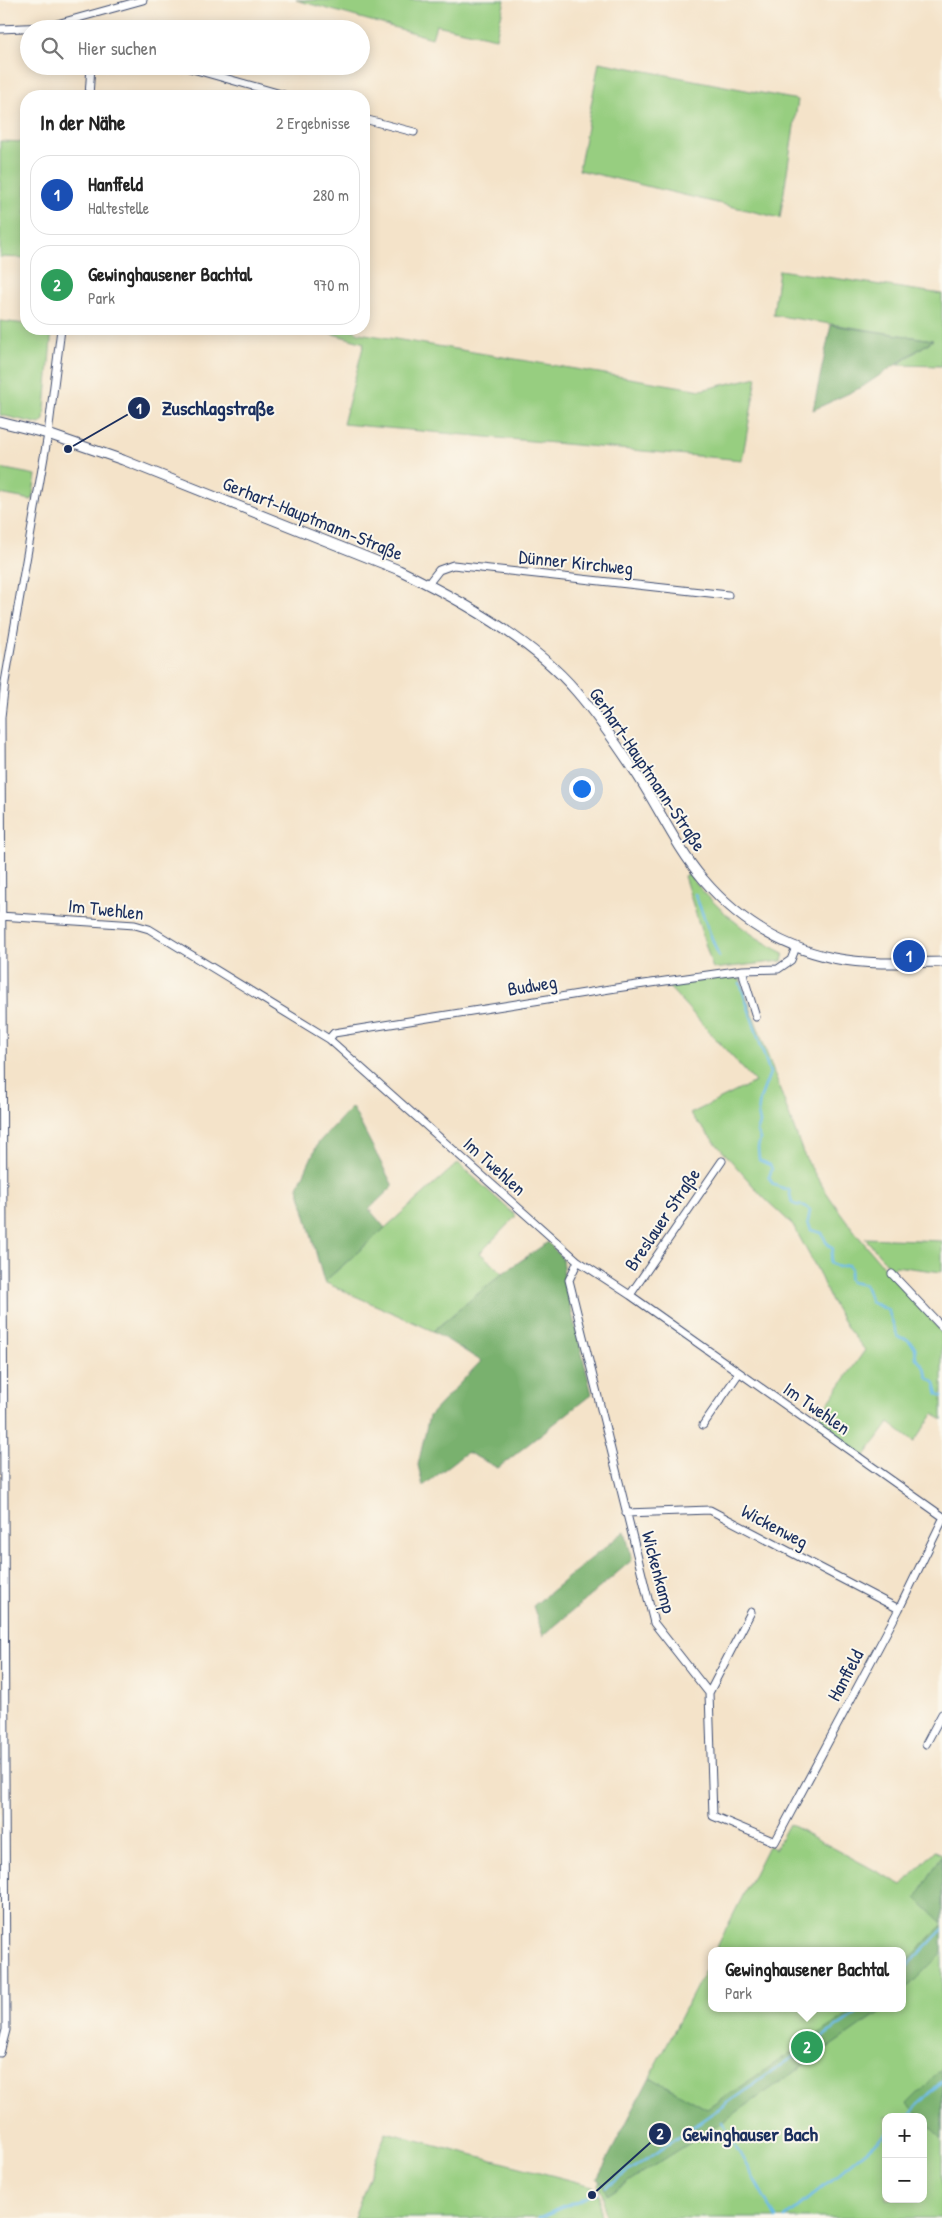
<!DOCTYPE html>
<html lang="de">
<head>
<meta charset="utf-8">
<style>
  body { margin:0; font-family:"Patrick Hand",sans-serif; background:#f6f6f6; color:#222 }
  .controls { position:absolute; right:15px; bottom:15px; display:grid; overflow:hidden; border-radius:10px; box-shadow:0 2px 12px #0003 }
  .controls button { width:45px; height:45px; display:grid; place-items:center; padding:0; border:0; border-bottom:1px solid #e0e0e0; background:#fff; color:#222; font:25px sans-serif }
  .you { position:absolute; left:581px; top:788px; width:18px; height:18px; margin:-12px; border:4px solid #fff; border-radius:50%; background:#1a73e8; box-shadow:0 0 0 8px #1a73e833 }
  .badge { display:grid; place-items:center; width:32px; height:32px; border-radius:50%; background:#d1495b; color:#fff; font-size:16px; font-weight:700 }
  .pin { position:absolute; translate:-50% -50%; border:2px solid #fff; box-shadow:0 1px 5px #0006 }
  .popup { position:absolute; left:708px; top:1947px; width:198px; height:65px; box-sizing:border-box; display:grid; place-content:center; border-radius:10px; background:#fff; filter:drop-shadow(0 1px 4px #0005); font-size:16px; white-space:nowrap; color:#767676 }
  .popup b { font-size:19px; color:#222 }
  .popup::after { content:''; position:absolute; left:50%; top:100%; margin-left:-10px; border:10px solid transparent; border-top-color:#fff }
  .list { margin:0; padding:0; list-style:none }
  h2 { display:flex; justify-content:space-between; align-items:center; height:65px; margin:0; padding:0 20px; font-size:21px }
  h2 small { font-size:16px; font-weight:400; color:#767676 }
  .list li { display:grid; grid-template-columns:32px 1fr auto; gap:15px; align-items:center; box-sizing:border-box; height:80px; margin:0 10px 10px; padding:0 10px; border:1px solid #e0e0e0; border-radius:20px }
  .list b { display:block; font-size:19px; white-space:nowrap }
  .list p { margin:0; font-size:16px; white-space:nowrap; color:#767676 }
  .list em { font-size:16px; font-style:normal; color:#767676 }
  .icon { flex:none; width:28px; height:28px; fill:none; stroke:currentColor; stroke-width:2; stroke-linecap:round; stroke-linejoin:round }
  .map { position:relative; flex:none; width:942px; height:2218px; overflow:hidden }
  .search { position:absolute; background:#fff; box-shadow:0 2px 12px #0003; left:20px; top:20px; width:350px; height:55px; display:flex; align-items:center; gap:12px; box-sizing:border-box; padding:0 18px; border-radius:28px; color:#767676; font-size:19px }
  .panel { position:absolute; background:#fff; box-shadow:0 2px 12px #0003; left:20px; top:90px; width:350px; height:245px; border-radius:20px }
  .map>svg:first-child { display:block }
  .green { fill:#97ce80; stroke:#597e6f; fill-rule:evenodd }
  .forest { fill:#79b16e; stroke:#4a7066 }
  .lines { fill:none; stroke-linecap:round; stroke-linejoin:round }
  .stream { stroke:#6ebce8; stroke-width:2.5 }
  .minor-casing { stroke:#3c4a6e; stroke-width:9 }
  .tertiary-casing { stroke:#3c4a6e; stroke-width:11 }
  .minor { stroke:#fff; stroke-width:7 }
  .tertiary { stroke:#fff; stroke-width:9 }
  .labels { text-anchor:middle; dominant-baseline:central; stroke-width:4; stroke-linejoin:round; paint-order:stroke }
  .street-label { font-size:19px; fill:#1b2f5e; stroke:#fbf7ec }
  .leader { fill:none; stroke:#1b2f5e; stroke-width:2 }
  .callout-dot { fill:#1b2f5e; stroke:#fbf7ec; stroke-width:2 }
  .mark-label { font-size:15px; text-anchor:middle; font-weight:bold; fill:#fff }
  .callout-label { font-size:20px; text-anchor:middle; font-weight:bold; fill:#1b2f5e; stroke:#fbf7ec; stroke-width:4; stroke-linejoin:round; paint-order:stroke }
</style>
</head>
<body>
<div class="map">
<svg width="942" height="2218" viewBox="0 0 942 2218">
  <rect width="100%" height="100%" fill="#fbf7ec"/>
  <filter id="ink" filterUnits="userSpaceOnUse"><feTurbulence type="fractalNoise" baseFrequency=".02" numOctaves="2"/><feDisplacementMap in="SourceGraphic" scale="10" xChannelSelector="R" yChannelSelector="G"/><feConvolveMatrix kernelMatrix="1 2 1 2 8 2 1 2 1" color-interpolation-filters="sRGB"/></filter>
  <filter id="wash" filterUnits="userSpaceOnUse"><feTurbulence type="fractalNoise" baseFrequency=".0096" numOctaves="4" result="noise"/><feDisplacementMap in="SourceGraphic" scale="20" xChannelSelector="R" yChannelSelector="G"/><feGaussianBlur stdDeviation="1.12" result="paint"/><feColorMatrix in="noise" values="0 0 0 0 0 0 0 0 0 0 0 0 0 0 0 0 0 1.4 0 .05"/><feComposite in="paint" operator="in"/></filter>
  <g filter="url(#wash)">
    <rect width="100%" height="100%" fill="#f4e3c9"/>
    <!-- green -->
    <path class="green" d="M 296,0 L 505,0 L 496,38 L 436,25 L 432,38 Z
      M 599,62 L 798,100 L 780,218 L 579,170 Z
      M 0,141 L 26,142 L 26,258 L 0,257 Z
      M 779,270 L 942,294 L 942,366 L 897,365 L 933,340 L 773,315 Z
      M 0,321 L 26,324 L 26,329 L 52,329 L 44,420 L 40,424 L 0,415 Z
      M 316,329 L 351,329 L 359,333 L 701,390 L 757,377 L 742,460 L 343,424 L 364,343 Z
      M 0,468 L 36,475 L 32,500 L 0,494 Z
      M 688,874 C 715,907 745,934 784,953 L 782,961 L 713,969 L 684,876 Z
      M 725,977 L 740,979 L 803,1153 C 839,1221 891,1275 942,1332 L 942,1420 L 934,1413 L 914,1442 L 889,1423 L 864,1457 L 815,1422 L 865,1350 L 848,1329 L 830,1299 L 818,1271 L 793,1225 L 763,1197 L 690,1114 L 755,1082 L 668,986 Z
      M 458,1163 L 516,1216 L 480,1253 L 503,1273 L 433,1331 L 324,1282 Z
      M 865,1238 L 942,1241 L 942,1272 L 895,1266 L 893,1271 Z
      M 789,1824 L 902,1885 L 935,1851 L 942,1854 L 942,2218 L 605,2218 L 603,2196 L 598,2184 L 654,2079 L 650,2077 L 712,1957 L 712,2008 L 902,2008 L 902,1951 L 715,1951 L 768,1846 L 775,1849 ZM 886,2117 L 923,2117 L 923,2199 L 886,2199 Z
      M 386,2132 L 593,2186 L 600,2197 L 600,2218 L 354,2218 Z"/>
    <!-- forest -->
    <path class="forest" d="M 831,325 L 933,340 L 862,387 L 813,410 Z
      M 352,1107 L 393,1186 L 369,1209 L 385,1228 L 324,1282 L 298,1187 L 318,1143 Z
      M 548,1242 L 562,1258 L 565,1285 L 592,1394 L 498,1468 L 467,1452 L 423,1486 L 418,1465 L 429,1416 L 481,1361 L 433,1331 L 503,1273 Z
      M 625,1531 L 632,1560 L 543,1636 L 533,1606 Z
      M 942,1855 L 942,1923 L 916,1898 Z
      M 942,1925 L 942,1953 L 902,1993 L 902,1967 Z
      M 857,2008 L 886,2008 L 717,2126 L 607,2195 L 603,2184 L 597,2179 L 650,2077 L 707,2109 Z
      M 942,2069 L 942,2139 L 923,2120 L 923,2117 L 920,2117 L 907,2104 Z"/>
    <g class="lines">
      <!-- stream -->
      <path class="stream" d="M 695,894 L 719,957
        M 740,983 L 770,1073 L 760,1099 L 758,1114 L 760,1123 L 757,1132 L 760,1139 L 758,1148 L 759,1160 L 770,1165 L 772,1169 L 769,1177 C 773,1188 779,1186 789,1190 L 792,1203 L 796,1205 L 805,1206 L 810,1210 L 808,1222 L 811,1230 L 822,1233 L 826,1242 L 833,1249 L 830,1262 L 838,1267 L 848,1265 L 851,1269 L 849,1278 L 851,1282 L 865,1285 L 871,1302 L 888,1310 L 898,1337 L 907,1339 L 915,1347 L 916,1358 L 925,1369 L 928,1378 L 935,1383 L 938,1394 L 942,1396
        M 902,1972 L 942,1930
        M 906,2117 L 942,2081
        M 722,2122 L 776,2218
        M 606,2187 L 864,2008
        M 539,2218 L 598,2192
        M 785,2218 L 886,2134"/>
    </g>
  </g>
  <g filter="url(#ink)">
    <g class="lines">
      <!-- minor casing -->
      <g class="minor-casing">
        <path id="minor" d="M 0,29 L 46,27 L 143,0
          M 182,66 L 288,96
          M 89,96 L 91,66
          M 364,119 L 414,132
          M 428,584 L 439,570 L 453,565 L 728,595
          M 0,916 L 135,925 L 149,929 L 329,1039 L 578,1261 L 630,1295 L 942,1516
          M 743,970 L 744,978 L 756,1017
          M 329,1039 L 334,1033 L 616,988 L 743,970 L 778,969 L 791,960 L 796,947
          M 578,1261 L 569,1280 L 654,1623 L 709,1693 L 713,1816 L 775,1842 L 899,1609 L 942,1521
          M 892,1274 L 942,1327
          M 630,1295 L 722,1161
          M 703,1425 L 739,1373
          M 626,1513 L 710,1510 L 899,1609
          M 709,1693 L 751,1612
          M 926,1744 L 942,1714
          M 0,2053 L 6,2030 L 1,717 L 5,682 L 48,434 L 61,329"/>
      </g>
      <!-- tertiary casing -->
      <g class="tertiary-casing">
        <path id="tertiary" d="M 0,422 L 48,434 L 123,460 L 399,570 C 459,599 533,640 576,691 C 598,716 618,746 636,773 C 659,808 676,847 703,879 C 737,919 781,947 833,958 C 868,965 906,963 942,962"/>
      </g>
      <!-- minor -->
      <use href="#minor" class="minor"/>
      <!-- tertiary -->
      <use href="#tertiary" class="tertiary"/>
    </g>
  </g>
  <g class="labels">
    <!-- street labels -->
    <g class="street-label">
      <text transform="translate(313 518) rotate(22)">Gerhart-Hauptmann-Straße</text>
      <text transform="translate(576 562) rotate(6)">Dünner Kirchweg</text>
      <text transform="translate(648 769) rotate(56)">Gerhart-Hauptmann-Straße</text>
      <text transform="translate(106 909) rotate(6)">Im Twehlen</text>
      <text transform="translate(532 985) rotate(-9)">Budweg</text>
      <text transform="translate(495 1166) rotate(42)">Im Twehlen</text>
      <text transform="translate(662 1219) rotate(-56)">Breslauer Straße</text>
      <text transform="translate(817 1408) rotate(35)">Im Twehlen</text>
      <text transform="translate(775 1526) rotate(28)">Wickenweg</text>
      <text transform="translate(659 1572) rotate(75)">Wickenkamp</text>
      <text transform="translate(845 1675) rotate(-62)">Hanffeld</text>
    </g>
  </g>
  <!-- callouts -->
  <path class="leader" d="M68 449L139 408M592 2195L660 2134"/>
  <g class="callout-dot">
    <circle cx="68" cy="449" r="5"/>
    <circle cx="592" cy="2195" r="5"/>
    <circle cx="139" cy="408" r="12"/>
    <circle cx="660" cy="2134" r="12"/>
  </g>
  <g class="mark-label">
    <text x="139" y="414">1</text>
    <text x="660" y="2139">2</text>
  </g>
  <g class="callout-label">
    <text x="218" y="415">Zuschlagstraße</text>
    <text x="750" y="2141">Gewinghauser Bach</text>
  </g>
</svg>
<div class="controls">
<button>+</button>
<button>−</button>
</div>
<div class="you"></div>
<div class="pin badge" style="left:909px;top:956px;background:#1a4fb4">1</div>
<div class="pin badge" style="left:807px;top:2047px;background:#2e9e5b">2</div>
<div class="popup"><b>Gewinghausener Bachtal</b>Park</div>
<div class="search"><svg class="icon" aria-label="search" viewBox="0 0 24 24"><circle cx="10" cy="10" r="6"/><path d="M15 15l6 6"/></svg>Hier suchen</div>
<section class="panel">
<h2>In der Nähe<small>2 Ergebnisse</small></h2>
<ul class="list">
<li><span class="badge" style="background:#1a4fb4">1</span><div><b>Hanffeld</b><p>Haltestelle</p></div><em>280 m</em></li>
<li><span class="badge" style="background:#2e9e5b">2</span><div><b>Gewinghausener Bachtal</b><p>Park</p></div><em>970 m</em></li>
</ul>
</section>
</div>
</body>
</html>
